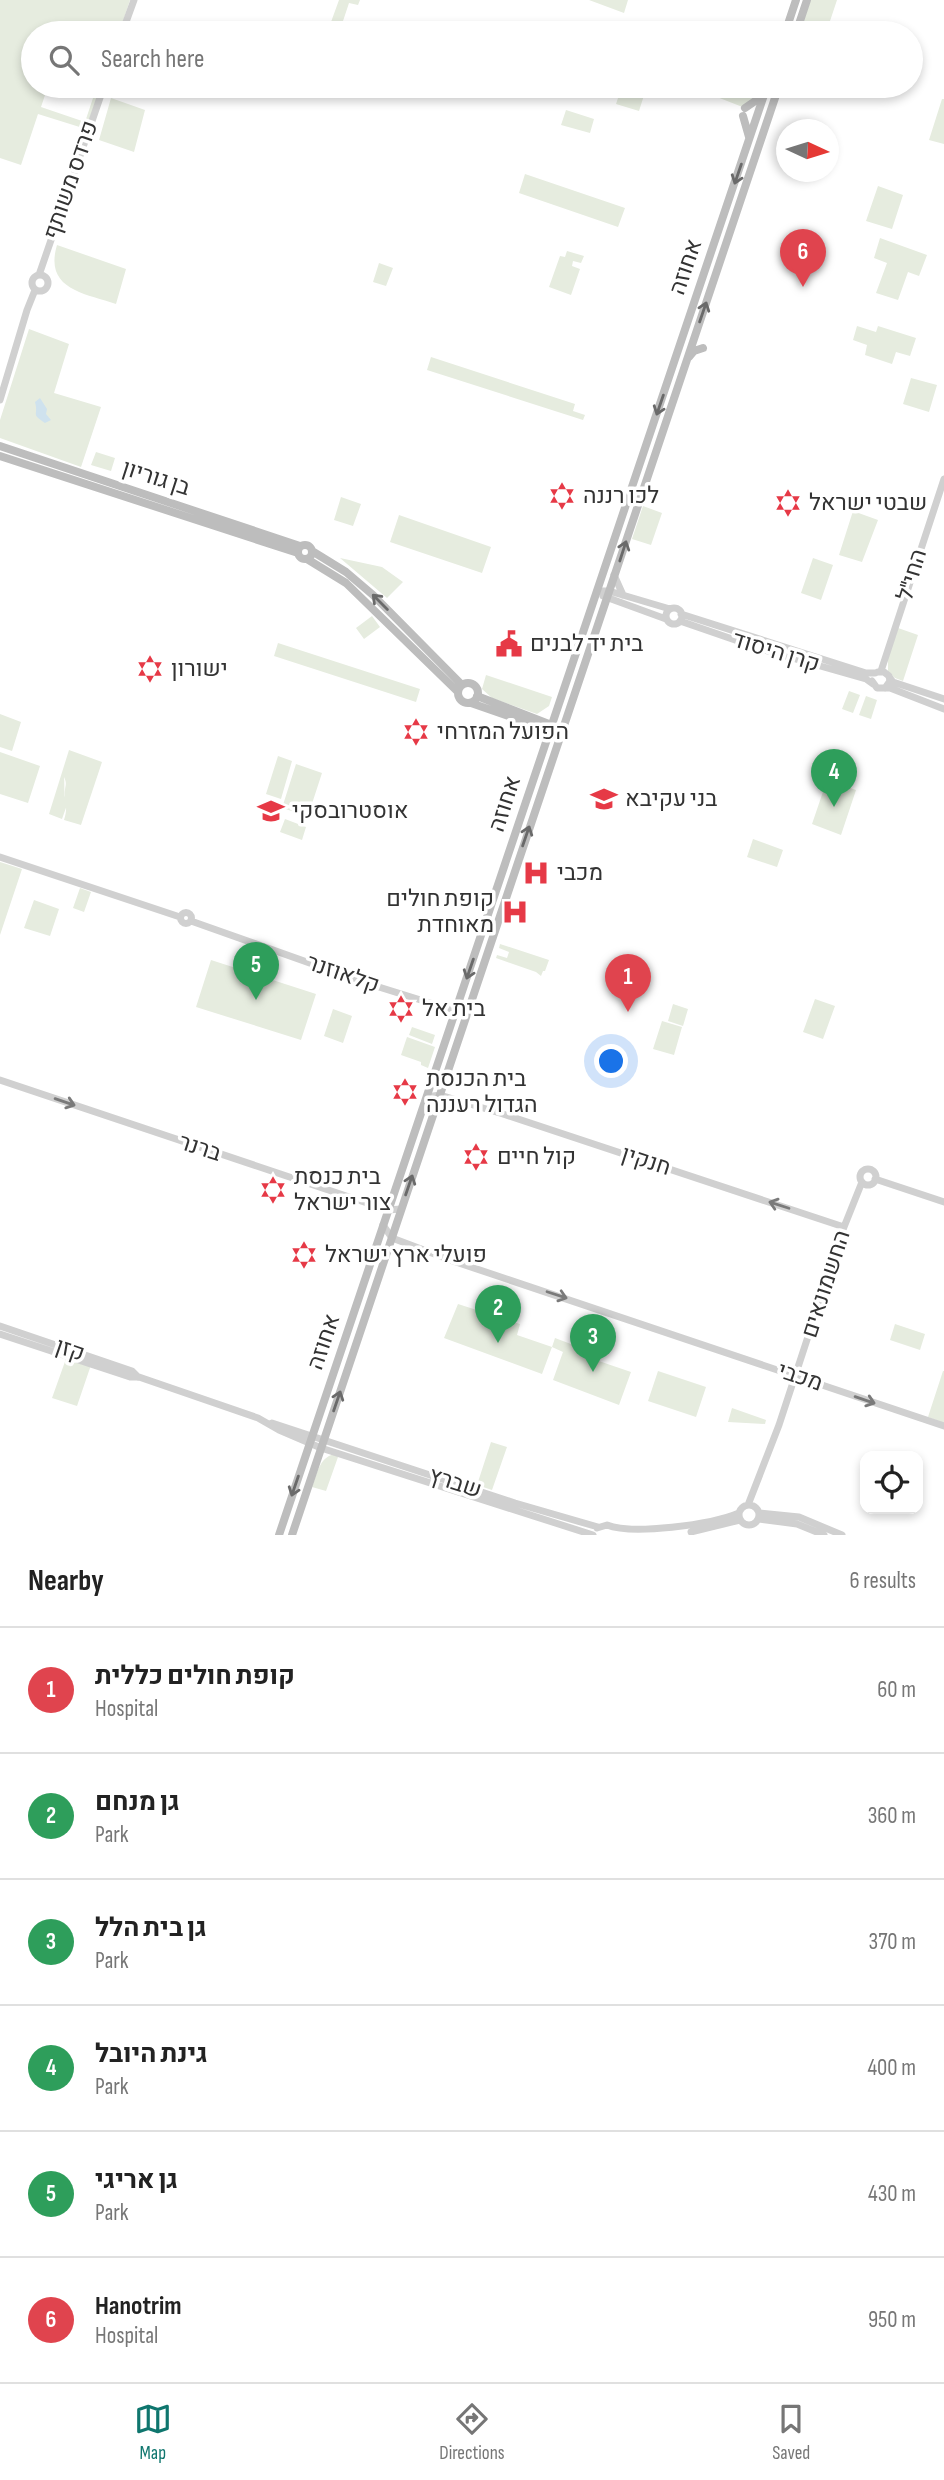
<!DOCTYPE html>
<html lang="en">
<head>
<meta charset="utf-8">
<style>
  body { margin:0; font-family:"Sofia Sans Condensed",Heebo,sans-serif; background:#f2f2f2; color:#222 }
  .controls { position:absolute; right:21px; bottom:21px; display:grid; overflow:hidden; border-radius:14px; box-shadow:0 4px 10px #0003 }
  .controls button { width:63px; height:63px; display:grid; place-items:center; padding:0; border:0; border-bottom:2px solid #e0e0e0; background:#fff; color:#222; font:35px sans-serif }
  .compass { position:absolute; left:776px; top:119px; width:63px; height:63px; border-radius:50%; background:#fff; box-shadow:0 4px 10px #0003; rotate:94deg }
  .you { position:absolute; left:612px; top:1062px; width:24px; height:24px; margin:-18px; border:5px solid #fff; border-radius:50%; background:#1a73e8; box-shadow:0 0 0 10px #1a73e833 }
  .badge { display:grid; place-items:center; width:46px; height:46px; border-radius:50%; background:#0f766e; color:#fff; font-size:23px; font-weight:700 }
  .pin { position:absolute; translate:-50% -58px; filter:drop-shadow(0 2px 4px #0008) }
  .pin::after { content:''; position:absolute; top:37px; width:24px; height:21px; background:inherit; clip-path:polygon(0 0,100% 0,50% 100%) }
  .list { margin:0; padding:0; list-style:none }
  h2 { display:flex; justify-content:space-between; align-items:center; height:91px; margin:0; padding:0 28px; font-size:30px }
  h2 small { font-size:23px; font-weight:400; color:#767676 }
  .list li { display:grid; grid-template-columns:46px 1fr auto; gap:21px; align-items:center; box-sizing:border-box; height:126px; padding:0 28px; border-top:2px solid #e0e0e0 }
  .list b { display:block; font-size:26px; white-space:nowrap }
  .list p { margin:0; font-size:23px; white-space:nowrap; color:#767676 }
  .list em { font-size:23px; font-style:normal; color:#767676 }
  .icon { flex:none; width:38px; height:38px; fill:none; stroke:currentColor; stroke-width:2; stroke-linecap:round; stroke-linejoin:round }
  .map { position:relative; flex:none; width:944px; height:1535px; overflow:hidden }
  .search { position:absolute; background:#fff; box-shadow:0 4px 10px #0003; left:21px; right:21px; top:21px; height:77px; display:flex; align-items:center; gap:18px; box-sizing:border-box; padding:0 24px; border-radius:38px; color:#767676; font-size:26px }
  .sheet { height:847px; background:#fff }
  nav { display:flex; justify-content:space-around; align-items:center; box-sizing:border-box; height:98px; border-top:2px solid #e0e0e0; background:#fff; font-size:19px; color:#767676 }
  nav a { display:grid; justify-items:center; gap:4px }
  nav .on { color:#0f766e }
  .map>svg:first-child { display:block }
  .green { fill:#e6ecdf }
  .water { fill:#cfe2ee }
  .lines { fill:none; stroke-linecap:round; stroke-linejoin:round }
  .tertiary { stroke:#d0d0d0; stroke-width:7 }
  .secondary { stroke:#bdbdbd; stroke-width:8 }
  .oneway { stroke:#6a6a6a }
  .oneway2 { stroke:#7a7a7a }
  .labels { text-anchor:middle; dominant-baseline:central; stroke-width:7; stroke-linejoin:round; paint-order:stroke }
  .street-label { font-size:23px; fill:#333; stroke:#fff }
  .poi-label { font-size:23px; fill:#333; stroke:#fff; text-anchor:start }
</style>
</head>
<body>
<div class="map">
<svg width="944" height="1535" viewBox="0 0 944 1535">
  <rect width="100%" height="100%" fill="#fff"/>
  <!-- green -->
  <path class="green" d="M 0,0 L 130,0 L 119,33 L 33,33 L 33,86 L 48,86 L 41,107 L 85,122 L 97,86 L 101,86 L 86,129 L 38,114 L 21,165 L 0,158 Z
    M 339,0 L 360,0 L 358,5 L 349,3 L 339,33 L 327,33 Z
    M 589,0 L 628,0 L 624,13 Z
    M 809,0 L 837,0 L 826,33 L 798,33 Z
    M 622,86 L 636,86 L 646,89 L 639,111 L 616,104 Z
    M 651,86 L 684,86 L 679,98 L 650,88 Z
    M 701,86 L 765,86 L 767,87 L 745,108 L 717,97 Z
    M 111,98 L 145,110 L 134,152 L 99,140 Z
    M 942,99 L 944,99 L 944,144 L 929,140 Z
    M 566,110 L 594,119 L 590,133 L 561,125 Z
    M 525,174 L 625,208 L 618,227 L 519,193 Z
    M 878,186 L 903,195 L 892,229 L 866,221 Z
    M 880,238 L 927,255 L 919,276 L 908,272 L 898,300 L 876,293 L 887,263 L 874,258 Z
    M 57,245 L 126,269 L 116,304 C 83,293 44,289 57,245 Z
    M 567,251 L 584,256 L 581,263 L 573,261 L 572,266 L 580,269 L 571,295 L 549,287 L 560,256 L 565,257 Z
    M 379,263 L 393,268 L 386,286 L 373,282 Z
    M 857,326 L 876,332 L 878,326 L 916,338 L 910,356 L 896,352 L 892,364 L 865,355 L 867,345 L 853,340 Z
    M 29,329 L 69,344 L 54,393 L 101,407 L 81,467 L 0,438 L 0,420 Z
    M 431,357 L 575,404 L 573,411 L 585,415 L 583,420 L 427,370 Z
    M 911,378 L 937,385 L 929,412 L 903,404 Z
    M 96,452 L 115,458 L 111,471 L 91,465 Z
    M 341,497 L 361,504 L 353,526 L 334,520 Z
    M 643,506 L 662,513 L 651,545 L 632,539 Z
    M 853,511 L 878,520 L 862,562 L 839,555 Z
    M 399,515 L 491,547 L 482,573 L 390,542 Z
    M 340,558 L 382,567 L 403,582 L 387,598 Z
    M 813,558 L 833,565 L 821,600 L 801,593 Z
    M 372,616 L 380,627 L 364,639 L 356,628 Z
    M 898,628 L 918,635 L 903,681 L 895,678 L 888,672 L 888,658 Z
    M 278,643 L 420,689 L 416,702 L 274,656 Z
    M 486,675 L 552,697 L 549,706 L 537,714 L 492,698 L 482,689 Z
    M 849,691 L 860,695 L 853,713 L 842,709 Z
    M 866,696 L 877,700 L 871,719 L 859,715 Z
    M 0,714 L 21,722 L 12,751 L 0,747 Z
    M 69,750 L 102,762 L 81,825 L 64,820 C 68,807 65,806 65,795 C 64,786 68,785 64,777 C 65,786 63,795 67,805 L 62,819 L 49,814 Z
    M 0,752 L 40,766 L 28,803 L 0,794 Z
    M 278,756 L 292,761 L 281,799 L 266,794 Z
    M 296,764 L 322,773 L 308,816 L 282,808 Z
    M 827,780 L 856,790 L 841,835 L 812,824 Z
    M 285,819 L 306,827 L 302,840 L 280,832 Z
    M 753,839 L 783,850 L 777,867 L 747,857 Z
    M 0,862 L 22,869 L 0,935 Z
    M 80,888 L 91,892 L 84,912 L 73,908 Z
    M 34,900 L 59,909 L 50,936 L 24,928 Z
    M 500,944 L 549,960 L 545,971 L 543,971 L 541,976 L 536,972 L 496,958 L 497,955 L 507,958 L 509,952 L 499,948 Z
    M 211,960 L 316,994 L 301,1040 L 196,1007 Z
    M 815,999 L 835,1006 L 823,1039 L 803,1032 Z
    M 673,1004 L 688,1009 L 683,1026 L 668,1021 Z
    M 333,1009 L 352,1016 L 343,1043 L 324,1036 Z
    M 662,1021 L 682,1027 L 674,1055 L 653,1049 Z
    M 412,1027 L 435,1035 L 432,1044 L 409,1035 Z
    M 407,1037 L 435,1047 L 428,1068 L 421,1065 L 421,1062 L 401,1055 Z
    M 458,1304 L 520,1324 L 517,1335 L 552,1347 L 555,1338 L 592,1352 L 590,1358 L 631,1372 L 619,1405 L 553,1380 L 563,1352 L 552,1347 L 542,1374 L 444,1338 Z
    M 895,1324 L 925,1334 L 920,1350 L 890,1340 Z
    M 67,1356 L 91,1365 L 77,1406 L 52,1398 Z
    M 658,1371 L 706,1387 L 696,1417 L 648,1401 Z
    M 943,1371 L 944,1371 L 944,1423 L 928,1417 Z
    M 732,1408 L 766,1420 L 765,1424 L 728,1422 Z
    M 491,1442 L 507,1447 L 492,1490 L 477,1485 Z
    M 334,1454 L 338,1457 L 326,1491 L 312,1487 C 317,1474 319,1458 334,1454 Z"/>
  <!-- water -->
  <path class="water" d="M 40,398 L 47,409 L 46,414 L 51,420 L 45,423 C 30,413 39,416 35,402 Z"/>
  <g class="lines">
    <!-- tertiary -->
    <path class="tertiary" d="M 122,33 L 134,0
      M32 283a8 8 0 1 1 16 0a8 8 0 1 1-16 0Z
      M 39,275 L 104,86
      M 0,400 L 27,310 L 35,290
      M 614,575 L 623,595
      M 597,591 L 609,591 L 670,609
      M 603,596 L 666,619
      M666 616a8 8 0 1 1 16 0a8 8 0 1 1-16 0Z
      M 681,614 L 866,673 L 875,673
      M 680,621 L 764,650 L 866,679 L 873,684
      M 881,671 L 944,479
      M 878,672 L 884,672 L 889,676 L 890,681 L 885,688
      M 890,678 L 893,682 L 944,699
      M 872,681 L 877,688 L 890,688 L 944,709
      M 0,857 L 180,917
      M180.5 918a5.5 5.5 0 1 1 11 0a5.5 5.5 0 1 1-11 0Z
      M 191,921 L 366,983 L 456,1011
      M 0,1080 L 388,1210 L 401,1209
      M 427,1097 L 440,1095 L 503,1114 L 844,1227
      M860 1177a8 8 0 1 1 16 0a8 8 0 1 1-16 0Z
      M 875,1179 L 944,1202
      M 383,1225 L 392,1238 L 453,1261 L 944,1426
      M 0,1326 L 132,1371 L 138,1377
      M 0,1334 L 130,1377 L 139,1377 L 258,1418 L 279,1430 L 321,1448 L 593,1535
      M 272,1423 L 515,1503 L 598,1527
      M739 1515a10 10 0 1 1 20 0a10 10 0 1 1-20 0Z
      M 748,1505 L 779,1425 L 844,1227 L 862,1182
      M 760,1513 L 799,1517 L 842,1535
      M 759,1519 L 797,1524 L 824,1535
      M 597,1528 L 607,1525 C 632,1535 711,1525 739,1513
      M 691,1532 L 740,1520"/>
    <!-- secondary -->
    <path class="secondary" d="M 785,33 L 796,0
      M 796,33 L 807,0
      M 745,108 L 764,95
      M 743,116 L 749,137
      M 689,357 L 694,351 L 703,348
      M 0,446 L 300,546
      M 0,456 L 298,553
      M298 552a7 7 0 1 1 14 0a7 7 0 1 1-14 0Z
      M 312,551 L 346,572 L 373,595 L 462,685
      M 307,559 L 346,583 L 458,692
      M458 693a10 10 0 1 1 20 0a10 10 0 1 1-20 0Z
      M 477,696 L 554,726
      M 471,703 L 554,732
      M 279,1535 L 767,86
      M 292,1535 L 779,86"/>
  </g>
  <!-- one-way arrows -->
  <defs><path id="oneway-shaft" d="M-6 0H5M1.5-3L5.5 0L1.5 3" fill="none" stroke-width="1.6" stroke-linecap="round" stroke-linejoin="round" transform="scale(1.75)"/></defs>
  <g class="oneway">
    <use href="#oneway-shaft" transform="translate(738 174) rotate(109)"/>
    <use href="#oneway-shaft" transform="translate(703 312) rotate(-71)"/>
    <use href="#oneway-shaft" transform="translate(660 405) rotate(109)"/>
    <use href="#oneway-shaft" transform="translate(623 551) rotate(-72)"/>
    <use href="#oneway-shaft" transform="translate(380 602) rotate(-135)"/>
    <use href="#oneway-shaft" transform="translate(526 836) rotate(-71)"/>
    <use href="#oneway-shaft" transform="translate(470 969) rotate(109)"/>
    <use href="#oneway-shaft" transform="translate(409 1185) rotate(-71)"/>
    <use href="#oneway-shaft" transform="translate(337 1401) rotate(-71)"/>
    <use href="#oneway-shaft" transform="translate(295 1486) rotate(109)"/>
  </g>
  <g class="oneway2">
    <use href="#oneway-shaft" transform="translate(65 1102) rotate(19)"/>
    <use href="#oneway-shaft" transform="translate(779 1205) rotate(-162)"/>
    <use href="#oneway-shaft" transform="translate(557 1295) rotate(18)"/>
    <use href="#oneway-shaft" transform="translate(865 1400) rotate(19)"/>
  </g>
  <!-- icons -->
  <defs>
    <g id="synagogue-bare" transform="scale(2.1)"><path d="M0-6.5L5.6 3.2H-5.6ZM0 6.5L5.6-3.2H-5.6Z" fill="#e63946" stroke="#fff" stroke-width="2.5" paint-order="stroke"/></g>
    <g id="civic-bare" transform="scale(2.1)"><path d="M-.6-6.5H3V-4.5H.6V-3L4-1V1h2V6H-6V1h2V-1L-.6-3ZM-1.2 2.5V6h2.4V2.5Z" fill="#e63946" stroke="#fff" stroke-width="2.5" paint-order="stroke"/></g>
    <g id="school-bare" transform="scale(2.1)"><path d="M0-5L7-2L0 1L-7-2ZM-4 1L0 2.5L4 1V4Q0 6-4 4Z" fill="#e63946" stroke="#fff" stroke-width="2.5" paint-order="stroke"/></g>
    <g id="hospital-bare" transform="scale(2.1)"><path d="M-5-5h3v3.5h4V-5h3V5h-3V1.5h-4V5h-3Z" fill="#e63946" stroke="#fff" stroke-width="2.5" paint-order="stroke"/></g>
  </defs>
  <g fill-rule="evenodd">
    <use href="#synagogue-bare" x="562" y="496"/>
    <use href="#synagogue-bare" x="788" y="503"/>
    <use href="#civic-bare" x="509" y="644"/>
    <use href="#synagogue-bare" x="150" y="669"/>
    <use href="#synagogue-bare" x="416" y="732"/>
    <use href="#school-bare" x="604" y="799"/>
    <use href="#school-bare" x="271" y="811"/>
    <use href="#hospital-bare" x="536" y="873"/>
    <use href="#hospital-bare" x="515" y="912"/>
    <use href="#synagogue-bare" x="401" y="1009"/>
    <use href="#synagogue-bare" x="405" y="1092"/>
    <use href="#synagogue-bare" x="476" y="1157"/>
    <use href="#synagogue-bare" x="273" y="1190"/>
    <use href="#synagogue-bare" x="304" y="1255"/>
  </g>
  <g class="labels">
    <!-- street labels -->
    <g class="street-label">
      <text transform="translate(71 180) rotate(-71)">פרדס משותף</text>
      <text transform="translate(686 267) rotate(-71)">אחוזה</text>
      <text transform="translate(156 478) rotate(18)">בן גוריון</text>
      <text transform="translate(912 575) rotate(-73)">החי"ל</text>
      <text transform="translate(776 652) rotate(17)">קרן היסוד</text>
      <text transform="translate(505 804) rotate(-72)">אחוזה</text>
      <text transform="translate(343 974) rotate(19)">קלאוזנר</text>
      <text transform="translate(200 1148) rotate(18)">ברנר</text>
      <text transform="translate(646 1161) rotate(18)">חנקין</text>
      <text transform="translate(826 1284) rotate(-72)">החשמונאים</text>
      <text transform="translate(324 1342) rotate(-71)">אחוזה</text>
      <text transform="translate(70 1350) rotate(19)">קזן</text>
      <text transform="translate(800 1377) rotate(19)">מכבי</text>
      <text transform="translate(455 1483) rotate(18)">שברץ</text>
    </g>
    <!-- poi labels -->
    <g class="poi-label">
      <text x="583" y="496">לכו רננה</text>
      <text x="809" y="503">שבטי ישראל</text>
      <text x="530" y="644">בית יד לבנים</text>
      <text x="171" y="669">ישורון</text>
      <text x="437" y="732">הפועל המזרחי</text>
      <text x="625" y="799">בני עקיבא</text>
      <text x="292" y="811">אוסטרובסקי</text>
      <text x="557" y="873">מכבי</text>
      <text x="494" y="899" text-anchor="end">קופת חולים<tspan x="494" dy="26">מאוחדת</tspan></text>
      <text x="422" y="1009">בית אל</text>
      <text x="426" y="1079">בית הכנסת<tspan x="426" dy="26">הגדול רעננה</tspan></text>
      <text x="497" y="1157">קול חיים</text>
      <text x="294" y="1177">בית כנסת<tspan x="294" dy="26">צור ישראל</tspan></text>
      <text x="325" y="1255">פועלי ארץ ישראל</text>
    </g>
  </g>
</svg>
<div class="controls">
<button><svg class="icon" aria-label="locate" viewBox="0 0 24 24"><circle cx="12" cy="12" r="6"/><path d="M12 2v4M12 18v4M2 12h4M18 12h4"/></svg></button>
</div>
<svg class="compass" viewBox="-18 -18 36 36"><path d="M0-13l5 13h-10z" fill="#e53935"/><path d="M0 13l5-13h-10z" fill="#767676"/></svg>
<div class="you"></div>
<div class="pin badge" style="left:628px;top:1012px;background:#e0444e">1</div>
<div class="pin badge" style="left:498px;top:1343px;background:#2e9e5b">2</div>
<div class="pin badge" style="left:593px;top:1372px;background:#2e9e5b">3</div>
<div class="pin badge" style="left:834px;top:807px;background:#2e9e5b">4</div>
<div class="pin badge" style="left:256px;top:1000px;background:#2e9e5b">5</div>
<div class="pin badge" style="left:803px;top:287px;background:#e0444e">6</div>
<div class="search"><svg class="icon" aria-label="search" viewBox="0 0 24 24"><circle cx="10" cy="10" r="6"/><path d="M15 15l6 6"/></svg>Search here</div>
</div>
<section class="sheet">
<h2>Nearby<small>6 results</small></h2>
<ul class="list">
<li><span class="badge" style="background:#e0444e">1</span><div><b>קופת חולים כללית</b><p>Hospital</p></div><em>60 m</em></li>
<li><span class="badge" style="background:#2e9e5b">2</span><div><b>גן מנחם</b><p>Park</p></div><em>360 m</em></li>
<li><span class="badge" style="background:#2e9e5b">3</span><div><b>גן בית הלל</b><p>Park</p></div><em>370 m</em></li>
<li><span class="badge" style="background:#2e9e5b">4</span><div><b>גינת היובל</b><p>Park</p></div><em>400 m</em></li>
<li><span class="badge" style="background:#2e9e5b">5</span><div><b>גן אריגי</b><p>Park</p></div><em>430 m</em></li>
<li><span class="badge" style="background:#e0444e">6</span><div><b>Hanotrim</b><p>Hospital</p></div><em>950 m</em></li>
</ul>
</section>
<nav>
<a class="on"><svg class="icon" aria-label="map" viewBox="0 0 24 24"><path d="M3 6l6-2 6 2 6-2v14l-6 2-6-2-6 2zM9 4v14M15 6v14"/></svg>Map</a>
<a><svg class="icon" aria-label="directions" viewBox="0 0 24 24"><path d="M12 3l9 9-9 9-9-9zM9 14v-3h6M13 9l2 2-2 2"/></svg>Directions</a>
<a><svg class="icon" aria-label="saved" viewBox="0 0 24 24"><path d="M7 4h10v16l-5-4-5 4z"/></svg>Saved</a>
</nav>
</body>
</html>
